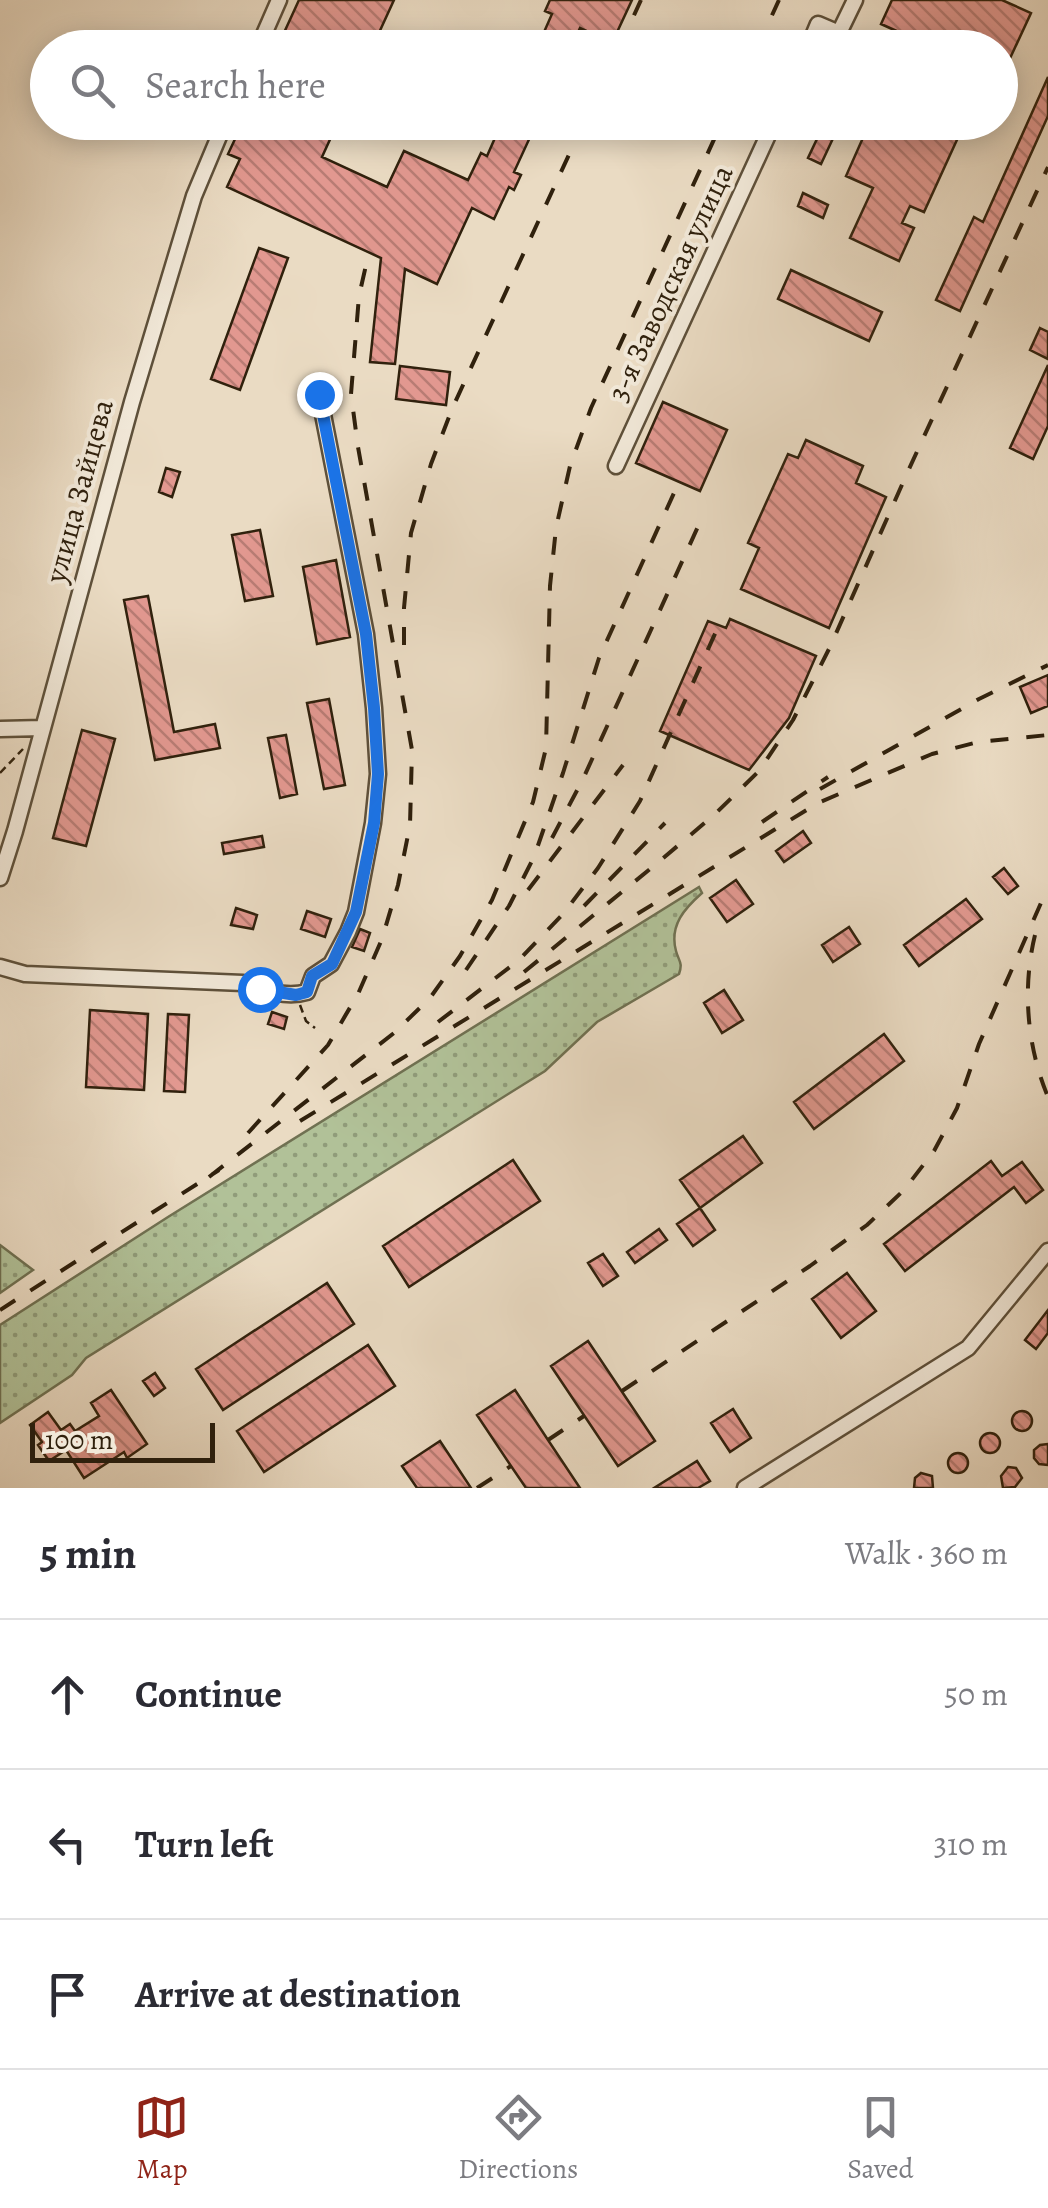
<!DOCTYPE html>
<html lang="en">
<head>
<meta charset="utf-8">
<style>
  body { margin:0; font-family:Alegreya,serif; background:#f7f7f7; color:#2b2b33 }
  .scale { position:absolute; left:30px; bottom:25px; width:185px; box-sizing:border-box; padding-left:10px; border:5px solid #30210d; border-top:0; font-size:28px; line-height:35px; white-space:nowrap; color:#30210d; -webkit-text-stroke:8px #f1e8d8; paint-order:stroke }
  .stop { position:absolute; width:30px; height:30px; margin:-22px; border:8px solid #1a73e8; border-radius:50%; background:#fff }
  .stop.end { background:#1a73e8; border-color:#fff; box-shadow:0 2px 10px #0008 }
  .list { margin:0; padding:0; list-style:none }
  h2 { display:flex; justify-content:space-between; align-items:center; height:130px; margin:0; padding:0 40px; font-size:42px }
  h2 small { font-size:32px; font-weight:400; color:#7c7c81 }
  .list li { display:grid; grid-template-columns:65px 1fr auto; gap:30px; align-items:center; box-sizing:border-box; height:150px; padding:0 40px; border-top:2px solid #e1e1e2 }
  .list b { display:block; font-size:38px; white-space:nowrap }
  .list em { font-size:32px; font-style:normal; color:#7c7c81 }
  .icon { flex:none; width:55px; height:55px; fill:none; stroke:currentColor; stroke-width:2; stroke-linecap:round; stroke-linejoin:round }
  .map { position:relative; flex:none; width:1048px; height:1488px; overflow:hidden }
  .search { position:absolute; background:#fff; box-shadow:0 5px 25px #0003; left:30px; right:30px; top:30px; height:110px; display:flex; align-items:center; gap:25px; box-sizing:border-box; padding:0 35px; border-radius:55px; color:#7c7c81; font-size:38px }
  .sheet { height:580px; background:#fff }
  nav { display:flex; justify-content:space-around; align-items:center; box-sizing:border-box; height:140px; border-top:2px solid #e1e1e2; background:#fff; font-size:28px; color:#7c7c81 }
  nav a { display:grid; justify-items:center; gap:5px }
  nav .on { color:#8f2418 }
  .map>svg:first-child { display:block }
  .grass { fill:url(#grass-dots); stroke:#707152; stroke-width:2.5 }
  .building { fill:url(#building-back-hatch); stroke:#30210d; stroke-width:2.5 }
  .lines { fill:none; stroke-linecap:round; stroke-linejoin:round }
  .minor-casing { stroke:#5e503a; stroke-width:19 }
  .path { stroke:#30210d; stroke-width:2.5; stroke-dasharray:8 5; stroke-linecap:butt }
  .minor { stroke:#f1e8d8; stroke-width:14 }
  .rail { stroke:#30210d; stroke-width:4; stroke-dasharray:18 18; stroke-linecap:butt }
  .route { stroke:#1a73e8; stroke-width:12 }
  .labels { text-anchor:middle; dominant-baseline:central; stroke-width:8; stroke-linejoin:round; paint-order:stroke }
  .street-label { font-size:30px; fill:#30210d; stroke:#f1e8d8 }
</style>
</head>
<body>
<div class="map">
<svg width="1048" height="1488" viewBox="0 0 1048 1488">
  <defs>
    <pattern id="grass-dots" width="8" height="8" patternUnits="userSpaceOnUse" patternTransform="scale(2.5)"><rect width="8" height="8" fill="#b1c198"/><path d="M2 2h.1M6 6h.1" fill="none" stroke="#909c7a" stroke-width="1.8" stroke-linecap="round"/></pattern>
    <pattern id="building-back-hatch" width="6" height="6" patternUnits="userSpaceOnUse" patternTransform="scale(2.5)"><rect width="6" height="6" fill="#e29890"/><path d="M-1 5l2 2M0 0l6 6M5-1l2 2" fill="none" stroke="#b87c74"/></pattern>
  </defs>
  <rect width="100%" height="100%" fill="#eadbc3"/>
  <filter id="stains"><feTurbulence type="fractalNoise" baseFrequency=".002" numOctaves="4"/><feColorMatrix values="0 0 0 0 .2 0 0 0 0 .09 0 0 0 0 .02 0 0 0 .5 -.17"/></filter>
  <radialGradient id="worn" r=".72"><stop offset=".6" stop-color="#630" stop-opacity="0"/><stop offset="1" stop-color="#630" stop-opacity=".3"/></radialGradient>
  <!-- grass -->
  <path class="grass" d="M 699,887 L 702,893 C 685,908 669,925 676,951 C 679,962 683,962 679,974 L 597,1022 L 545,1071 L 86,1358 L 72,1375 L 0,1423 L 0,1325 L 168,1217 Z
    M 0,1245 L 33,1270 L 0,1293 Z"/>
  <!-- building -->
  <path class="building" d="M 299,0 L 394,0 L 372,48 L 277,48 Z
    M 550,0 L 632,0 L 612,43 L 580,28 L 571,48 L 537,48 L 552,14 L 545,11 Z
    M 892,0 L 1002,0 L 1031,13 L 1000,80 L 1000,48 L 905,48 L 910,37 L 881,24 Z
    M 1048,77 L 1048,116 L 960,311 L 936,300 L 974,217 L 983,222 Z
    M 243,122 L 338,122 L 322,157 L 387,187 L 404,151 L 468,180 L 481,153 L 487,156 L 502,122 L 537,122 L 514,172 L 521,175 L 514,190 L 509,187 L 494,219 L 472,208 L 437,284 L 405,269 L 395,364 L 370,362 L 381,258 L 227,187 L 240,159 L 228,154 Z
    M 825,122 L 835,122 L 831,130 L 836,132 L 821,164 L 808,158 Z
    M 870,122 L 977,122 L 971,136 L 961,131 L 924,212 L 910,206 L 902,223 L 914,228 L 899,261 L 850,238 L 873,188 L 846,176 Z
    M 803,193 L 828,205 L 823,218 L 798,206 Z
    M 259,248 L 288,258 L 240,390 L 211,379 Z
    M 791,270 L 882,312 L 869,341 L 778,299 Z
    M 1040,328 L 1048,332 L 1048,359 L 1030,350 Z
    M 1048,365 L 1048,426 L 1033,459 L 1010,448 Z
    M 400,366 L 450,372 L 446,405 L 396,399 Z
    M 663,402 L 727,430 L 700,491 L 636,463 Z
    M 806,440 L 863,466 L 856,483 L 886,497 L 829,628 L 741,589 L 759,548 L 748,543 L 788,454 L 798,458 Z
    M 166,468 L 180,472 L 172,497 L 159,492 Z
    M 260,530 L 273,596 L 245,601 L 232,535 Z
    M 336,560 L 350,637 L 317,644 L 303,567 Z
    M 148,596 L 174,732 L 215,724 L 220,748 L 155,760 L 124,600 Z
    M 730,619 L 816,656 L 789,718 L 749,770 L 660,731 L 708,621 L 726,628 Z
    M 1048,675 L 1048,706 L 1031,713 L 1020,687 Z
    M 329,699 L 345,785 L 324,789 L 307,703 Z
    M 82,730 L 115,739 L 86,846 L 53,838 Z
    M 286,735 L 297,794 L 280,798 L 268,738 Z
    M 803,831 L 811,843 L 784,862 L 776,851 Z
    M 262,836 L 264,847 L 224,854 L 222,843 Z
    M 1004,868 L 1018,886 L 1008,894 L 993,877 Z
    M 736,880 L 753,904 L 727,922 L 710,898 Z
    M 966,899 L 982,919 L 919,966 L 904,945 Z
    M 236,908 L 257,915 L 253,929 L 231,925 Z
    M 307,911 L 331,919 L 325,937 L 301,929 Z
    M 849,927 L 860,944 L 833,962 L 822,945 Z
    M 360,929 L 370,933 L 364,951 L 352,947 Z
    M 724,990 L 743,1020 L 722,1033 L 704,1003 Z
    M 90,1010 L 148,1014 L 144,1090 L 86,1087 Z
    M 272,1012 L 287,1017 L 284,1029 L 268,1024 Z
    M 168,1014 L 189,1015 L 185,1092 L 164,1091 Z
    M 884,1034 L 904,1061 L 814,1129 L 794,1102 Z
    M 743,1136 L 762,1163 L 700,1208 L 680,1180 Z
    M 513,1160 L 540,1201 L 409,1287 L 383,1246 Z
    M 991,1161 L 1002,1176 L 1022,1162 L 1043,1190 L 1026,1203 L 1014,1187 L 905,1271 L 884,1244 Z
    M 700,1208 L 715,1230 L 693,1246 L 677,1224 Z
    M 659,1229 L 667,1240 L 635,1263 L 627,1252 Z
    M 603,1254 L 618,1276 L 603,1286 L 588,1263 Z
    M 847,1273 L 876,1311 L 841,1338 L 812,1299 Z
    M 327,1283 L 354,1324 L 223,1410 L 196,1369 Z
    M 1048,1310 L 1048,1333 L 1036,1349 L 1025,1340 Z
    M 588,1341 L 655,1441 L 618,1466 L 551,1366 Z
    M 368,1345 L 395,1386 L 264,1472 L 237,1431 Z
    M 155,1373 L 165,1388 L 154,1396 L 143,1381 Z
    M 111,1390 L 147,1444 L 127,1458 L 124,1452 L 84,1478 L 66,1450 L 49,1461 L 38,1445 L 42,1442 L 30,1425 L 48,1412 L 61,1430 L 70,1424 L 75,1431 L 99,1416 L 91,1403 Z
    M 515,1390 L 548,1440 L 580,1488 L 526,1488 L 511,1466 L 477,1415 Z
    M 733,1409 L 751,1438 L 730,1452 L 711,1423 Z
    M1012 1421a10 10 0 1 1 20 0a10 10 0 1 1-20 0Z
    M980 1443a10 10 0 1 1 20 0a10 10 0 1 1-20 0Z
    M 440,1441 L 471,1488 L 417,1488 L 402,1466 Z
    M 1048,1444 L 1048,1465 L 1039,1464 L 1034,1458 L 1034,1450 L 1040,1445 Z
    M948 1463a10 10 0 1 1 20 0a10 10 0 1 1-20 0Z
    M 697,1461 L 710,1481 L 698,1488 L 654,1488 Z
    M 1008,1467 L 1016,1468 L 1022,1478 L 1015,1487 L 1003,1488 L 1001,1476 Z
    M 921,1473 L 932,1476 L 933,1488 L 914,1488 L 915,1478 Z"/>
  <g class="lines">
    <!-- minor casing -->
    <g class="minor-casing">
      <path id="minor" d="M 258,48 L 279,0
        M 808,48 L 818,24 L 839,33 L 855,0
        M 616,466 L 774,122
        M 0,729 L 42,728
        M 0,878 L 15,831 L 132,402 L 194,196 L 225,122
        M 0,967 L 25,974 L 243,983 C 263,991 287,998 307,992 L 313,976 L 331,964 L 348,932 L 356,912 L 373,823 L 378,774 L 374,708 L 366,634 L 319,394
        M 745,1488 L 968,1348 L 1048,1251"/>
    </g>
    <!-- path -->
    <path class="path" d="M 0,773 L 23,749
      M 300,1005 L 306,1021 L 315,1028"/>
    <!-- minor -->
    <use href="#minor" class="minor"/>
    <!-- rail -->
    <path class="rail" d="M 619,48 L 641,0
      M 757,48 L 779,0
      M 404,645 L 404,608 L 411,533 L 431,464 L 452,409 L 584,122
      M 820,789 L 979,699 L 1048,665
      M 762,822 L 828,777
      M 552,838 L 583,779 L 701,520
      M 528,890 L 623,765
      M 584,906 L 665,823
      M 1035,935 C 1022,988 1027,1047 1048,1097
      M 466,970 L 509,906 L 534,857 L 563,773 L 599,658 L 679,482
      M 524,972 L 661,860 L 714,815 L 759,771 L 793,720 L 830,647 L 909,469 L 1048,167
      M 438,1022 L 519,960 L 563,914 L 598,868 L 640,801 L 718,627
      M 300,1121 L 818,803 L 932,754 L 978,742 L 1048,735
      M 248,1133 L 328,1045 L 358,994 L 382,939 L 398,885 L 410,825 L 412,750 L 358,447 L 351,394 L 359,296 L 369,252
      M 209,1177 L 394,1033 L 430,998 L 460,956 L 492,900 L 533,802 L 546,748 L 550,586 L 556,528 L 570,466 L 591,408 L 722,122
      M 0,1310 L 219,1170
      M 622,1391 L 810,1266 L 867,1225 L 904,1190 L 934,1151 L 957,1108 L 979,1044 L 1048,887
      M 548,1440 L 584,1416
      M 477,1488 L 511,1466"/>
  </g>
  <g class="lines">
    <!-- route -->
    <path class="route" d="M 260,989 L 296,995 L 307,992 L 312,976 L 332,964 L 356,912 L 374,823 L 378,774 L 374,708 L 366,634 L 319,394"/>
  </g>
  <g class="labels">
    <!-- street labels -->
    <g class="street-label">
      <text transform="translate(670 283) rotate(-65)">3-я Заводская улица</text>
      <text transform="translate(79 491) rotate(-75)">улица Зайцева</text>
    </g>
  </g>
  <rect width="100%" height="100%" filter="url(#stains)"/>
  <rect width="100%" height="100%" fill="url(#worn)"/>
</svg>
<div class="scale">100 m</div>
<div class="stop" style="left:260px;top:989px"></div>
<div class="stop end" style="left:319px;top:394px"></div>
<div class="search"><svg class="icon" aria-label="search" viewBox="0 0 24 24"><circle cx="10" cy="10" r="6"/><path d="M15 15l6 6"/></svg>Search here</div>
</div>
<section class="sheet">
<h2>5 min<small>Walk · 360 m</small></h2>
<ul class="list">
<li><svg class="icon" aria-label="ahead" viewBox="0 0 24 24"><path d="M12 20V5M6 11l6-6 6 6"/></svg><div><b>Continue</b></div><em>50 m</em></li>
<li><svg class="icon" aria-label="left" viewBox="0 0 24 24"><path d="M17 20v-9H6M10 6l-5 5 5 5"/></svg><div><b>Turn left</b></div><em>310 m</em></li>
<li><svg class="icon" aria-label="arrive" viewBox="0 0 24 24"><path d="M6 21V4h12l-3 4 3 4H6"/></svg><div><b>Arrive at destination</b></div></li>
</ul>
</section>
<nav>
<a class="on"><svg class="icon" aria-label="map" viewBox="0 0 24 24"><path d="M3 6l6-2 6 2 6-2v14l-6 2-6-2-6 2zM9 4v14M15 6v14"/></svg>Map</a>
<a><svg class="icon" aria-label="directions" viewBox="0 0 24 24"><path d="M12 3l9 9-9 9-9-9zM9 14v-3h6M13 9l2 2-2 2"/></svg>Directions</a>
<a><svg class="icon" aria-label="saved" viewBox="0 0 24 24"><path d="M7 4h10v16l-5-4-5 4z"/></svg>Saved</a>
</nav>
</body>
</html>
